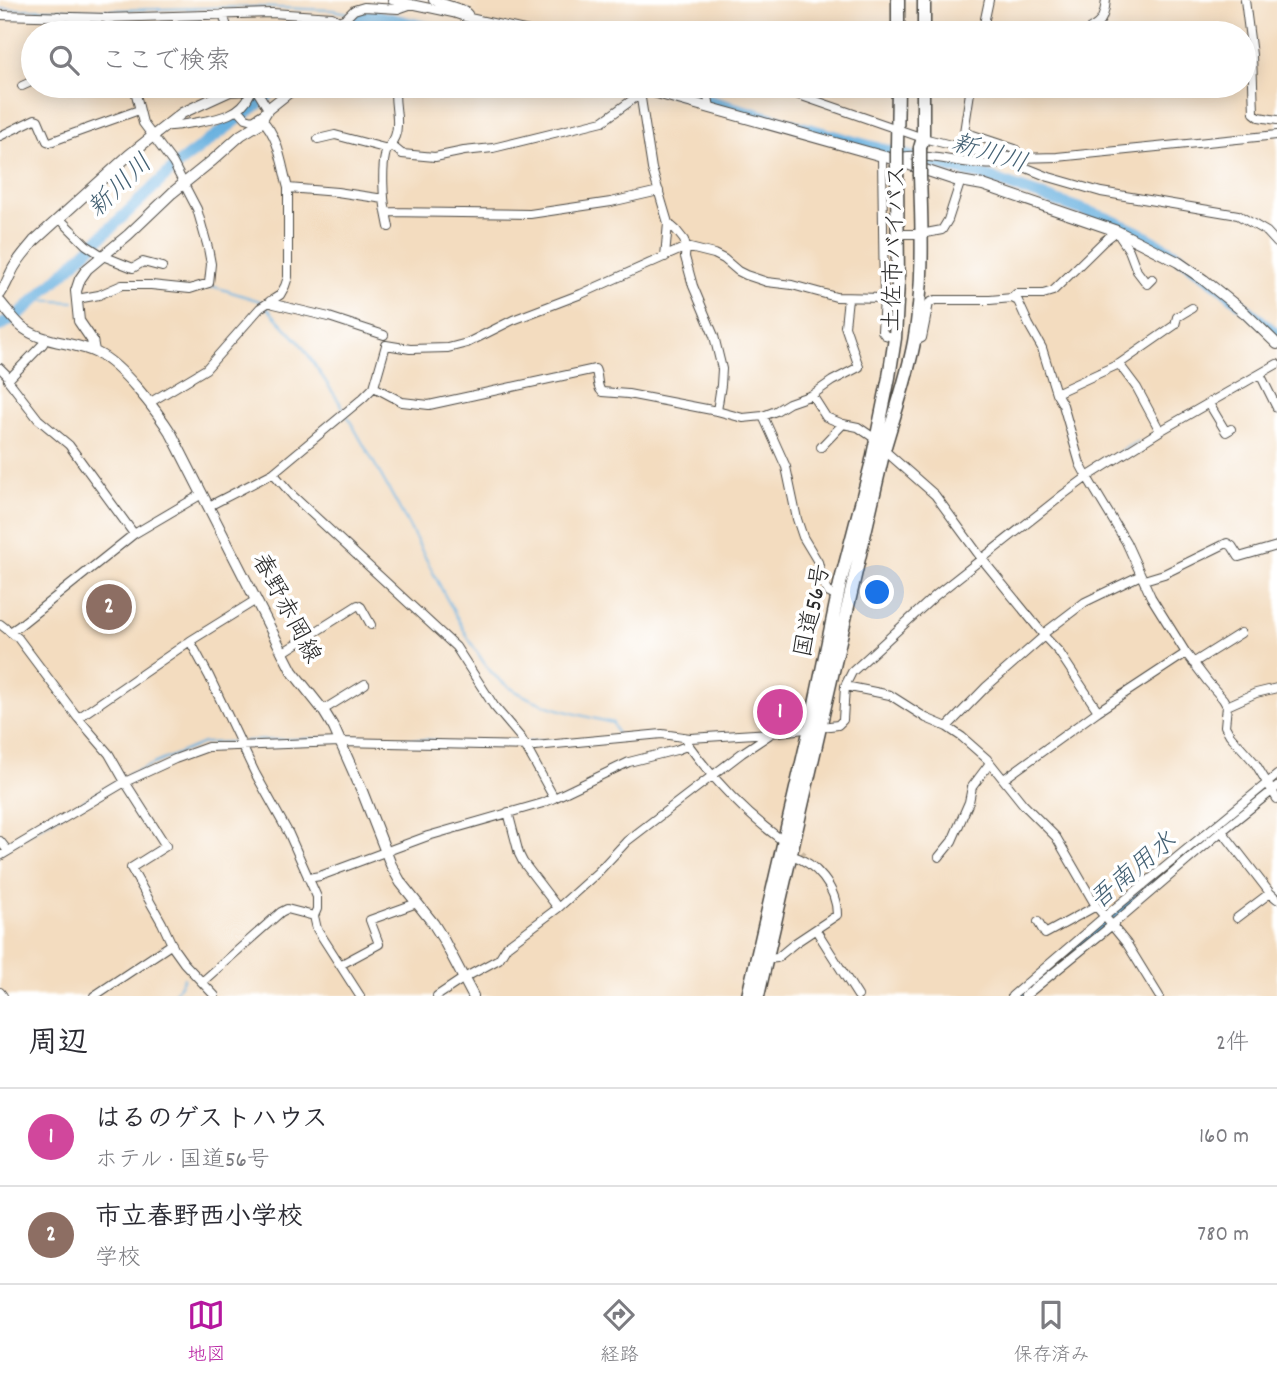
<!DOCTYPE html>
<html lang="ja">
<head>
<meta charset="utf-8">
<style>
  body { margin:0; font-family:Dekko,"Klee One",sans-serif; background:#f7f7f7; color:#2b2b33 }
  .you { position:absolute; left:878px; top:593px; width:24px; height:24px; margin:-18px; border:5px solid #fff; border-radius:50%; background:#1a73e8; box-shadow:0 0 0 10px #1a73e833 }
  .badge { display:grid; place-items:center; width:46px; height:46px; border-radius:50%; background:#b5179e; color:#fff; font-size:23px; font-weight:700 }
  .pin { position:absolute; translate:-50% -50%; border:4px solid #fff; box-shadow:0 2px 7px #0006 }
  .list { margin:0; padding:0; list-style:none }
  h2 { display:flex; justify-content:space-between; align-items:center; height:91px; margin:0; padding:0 28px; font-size:30px }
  h2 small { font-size:23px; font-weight:400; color:#7c7c81 }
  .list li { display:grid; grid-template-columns:46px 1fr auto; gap:21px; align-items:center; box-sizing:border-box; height:98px; padding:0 28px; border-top:2px solid #e1e1e2 }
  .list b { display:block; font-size:26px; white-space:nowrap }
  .list p { margin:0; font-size:23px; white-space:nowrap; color:#7c7c81 }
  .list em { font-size:23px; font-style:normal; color:#7c7c81 }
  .icon { flex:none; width:38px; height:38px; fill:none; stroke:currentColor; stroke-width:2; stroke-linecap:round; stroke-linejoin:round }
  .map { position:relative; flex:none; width:1277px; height:996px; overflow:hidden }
  .search { position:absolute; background:#fff; box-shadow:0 4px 18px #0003; left:21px; right:21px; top:21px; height:77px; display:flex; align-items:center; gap:18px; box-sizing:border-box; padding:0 24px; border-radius:38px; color:#7c7c81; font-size:26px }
  .sheet { height:287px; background:#fff }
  nav { display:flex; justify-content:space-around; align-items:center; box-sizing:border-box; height:98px; border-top:2px solid #e1e1e2; background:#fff; font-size:19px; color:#7c7c81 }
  nav a { display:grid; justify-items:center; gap:4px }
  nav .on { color:#b5179e }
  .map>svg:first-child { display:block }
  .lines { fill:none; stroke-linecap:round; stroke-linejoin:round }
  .stream { stroke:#68b0df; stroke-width:2 }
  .canal { stroke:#68b0df; stroke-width:7 }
  .river { stroke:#68b0df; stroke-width:12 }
  .minor-tunnel { stroke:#cbb9a1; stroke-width:8; stroke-dasharray:8 4; stroke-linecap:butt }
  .minor-casing { stroke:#494641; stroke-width:10 }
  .major-casing { stroke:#494641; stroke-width:12 }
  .highway-casing { stroke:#494641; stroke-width:15 }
  .minor { stroke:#fff; stroke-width:8 }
  .major { stroke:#fff; stroke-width:10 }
  .highway { stroke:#fff; stroke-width:12 }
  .highway-bridge-casing { stroke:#494641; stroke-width:15; stroke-linecap:butt }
  .highway-bridge { stroke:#fff; stroke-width:12 }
  .labels { text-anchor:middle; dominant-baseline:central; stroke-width:7; stroke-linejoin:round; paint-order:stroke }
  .street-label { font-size:24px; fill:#2b2b2b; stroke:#fff }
  .water-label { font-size:26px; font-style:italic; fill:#436073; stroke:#fff }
</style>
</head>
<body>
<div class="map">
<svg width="1277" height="996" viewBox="0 0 1277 996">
  <rect width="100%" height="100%" fill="#fff"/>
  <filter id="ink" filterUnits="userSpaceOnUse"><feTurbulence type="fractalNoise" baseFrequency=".0143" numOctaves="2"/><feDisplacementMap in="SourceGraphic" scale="14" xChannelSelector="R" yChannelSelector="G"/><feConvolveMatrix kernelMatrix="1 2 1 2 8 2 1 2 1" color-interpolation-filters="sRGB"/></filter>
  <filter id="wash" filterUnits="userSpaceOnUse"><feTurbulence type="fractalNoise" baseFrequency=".00686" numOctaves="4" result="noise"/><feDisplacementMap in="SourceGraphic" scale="28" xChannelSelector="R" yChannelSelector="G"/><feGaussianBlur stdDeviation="1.57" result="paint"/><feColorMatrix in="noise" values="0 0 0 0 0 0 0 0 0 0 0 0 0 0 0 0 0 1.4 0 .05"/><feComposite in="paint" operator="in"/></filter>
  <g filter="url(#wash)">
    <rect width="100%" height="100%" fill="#f3dcbf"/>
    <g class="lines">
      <!-- stream -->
      <path class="stream" d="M 0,9 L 112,10 L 253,7 L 333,10 L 348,13
        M 353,14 L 362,16
        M 206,288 L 215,287 L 260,301 L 263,304
        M 35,300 L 74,302
        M 267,308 L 300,343 L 344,409
        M 346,414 C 372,459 398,504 422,551 C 437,581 453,611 470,641 C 478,653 484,666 495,676 C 526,705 573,713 613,723 L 617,734
        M 1116,454 L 1138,441
        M 763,730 L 778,727 L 801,709
        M 344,737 L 436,740
        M 245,741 L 331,738
        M 528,742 L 544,741
        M 127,775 L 203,743 L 235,742
        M 9,845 L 119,780
        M 173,996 L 184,978"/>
      <!-- canal -->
      <path class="canal" d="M 1019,996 L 1201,843"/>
      <!-- river -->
      <path class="river" d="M 343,33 L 362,16 L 375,15 L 451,33
        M 657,86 L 858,143 L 984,176 L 1106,218 L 1137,232 L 1177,255 L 1218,284 L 1277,335
        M 0,326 L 19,314 L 35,300 L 178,164 L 258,104 L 279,86"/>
    </g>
  </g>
  <g filter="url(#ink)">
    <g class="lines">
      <!-- minor-tunnel -->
      <path class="minor-tunnel" d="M 792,845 L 804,856"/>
      <!-- minor casing -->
      <g class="minor-casing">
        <path id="minor" d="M 392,0 L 453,13 L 465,17 L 468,14 L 464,10 L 433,0
          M 1245,0 L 1252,55 L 1254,113 L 1259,117 L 1277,120
          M 223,14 L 229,33
          M 0,15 L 107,18 L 272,13 L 332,17 L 339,21 L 340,26
          M 58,16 L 60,33
          M 465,17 L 538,33
          M 107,18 L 113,33
          M 339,21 L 346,18 L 354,10 L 364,7 L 398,9 L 412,4
          M 982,33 L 989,0
          M 1083,33 C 1101,24 1104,20 1106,0
          M 22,86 L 33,81
          M 254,86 L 268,109
          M 396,86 C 393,99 398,112 397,125 C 397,142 387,144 385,156 C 382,170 383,197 386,212 L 530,214 L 611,202 L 659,191
          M 695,86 L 707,92 L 710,107
          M 773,86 L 923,138 L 987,154 L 1017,158 L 1057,157 L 1277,135
          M 640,92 L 652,169 L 668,223 L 665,257
          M 238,109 L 246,118 L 253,120 L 264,113
          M 262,120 C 279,136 282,167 288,188 L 337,192 L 384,199
          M 165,126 C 174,127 183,124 193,123 C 214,119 240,117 250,94 L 249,90
          M 0,136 L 35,119 L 38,120 L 47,141 L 50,142 L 139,110
          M 318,139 L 335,135 L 388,149
          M 391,145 L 402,154 L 435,157 L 464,151 L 493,148 L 603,121 L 639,95
          M 882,156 L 884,298 L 882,331 L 885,335 L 895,338
          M 895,157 C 902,157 910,155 917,156 C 940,156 992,171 1012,161 C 1017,159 1016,158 1018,153 L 1015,149 L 964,132 L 971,86
          M 1017,158 L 1024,167 L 1049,177 L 1101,192 L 1238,215 L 1267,232 L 1277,243
          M 386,212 L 389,227
          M 59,218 L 86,245 L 103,256 L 133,268 L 143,262 L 162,267
          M 668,223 L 676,230 L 684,240 L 686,247 L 685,257 L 693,286 L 714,336 L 722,369 L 721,385 L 717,411
          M 1119,232 L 1120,237 L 1129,250 L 1137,271 L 1147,284 L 1152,279
          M 898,234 L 921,234 L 942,230 L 948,220 L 961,180
          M 848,298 L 845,326 L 859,367 L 832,381 L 812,395 L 826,417 L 843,424 L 858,427 L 877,440 L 884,450 L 935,495 L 982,559 L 1043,634 L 1085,602 L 1141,575
          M 1012,298 L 1018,301 L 1029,325 L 1042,348 L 1056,393 L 1063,405 L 1080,464 L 1087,477 L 1126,542 L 1151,597 L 1186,653 L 1208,682 L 1223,699 L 1227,706 L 1225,726 L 1230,735 L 1255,763 L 1277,799
          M 77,299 L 99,295 L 122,285 L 151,285 L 190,289 L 209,283 L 211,264 L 208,248 L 197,209 L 173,163 L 143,123 L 134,86
          M 270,301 L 274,304 L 329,317 L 384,335
          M 45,338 L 43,344 L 8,380 L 38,419 L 69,445 L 134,534 L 202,494
          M 914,342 L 922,338 L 929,303 L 935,300 L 990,300 L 1012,298 L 1016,294 L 1043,294 L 1053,291 L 1104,241 L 1117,231
          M 1119,364 L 1137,388 L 1160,431
          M 0,368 L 10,378
          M 1260,374 L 1277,408
          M 374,387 L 402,402 L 429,405 L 595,369 C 599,376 596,387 602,392 L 628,394 L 717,411 L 743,418 L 763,416 L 776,411 L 789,403 L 812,395
          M 1056,393 L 1119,364 L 1175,325 L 1177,317 L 1192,308
          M 1210,402 L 1211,407 L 1226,432 L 1231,429
          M 149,403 L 206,369 L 260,308 L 280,295 L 285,286 L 288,277 L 288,188
          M 763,416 L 786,467 L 797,519 L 803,537 L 818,562 L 823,582 L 829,593 L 837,597
          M 821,447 L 843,424
          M 273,473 L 293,496 L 456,647 L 494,706 L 521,738 L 554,798 L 543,803 L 428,836 L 320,876 L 308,878
          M 209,506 L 273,473 L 363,398 L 374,387 L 386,345 L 410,349 L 448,348 L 467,343 L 513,320 L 581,294 L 686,247 L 714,254 L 724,259 L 738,271 L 746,275 L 767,282 L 792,285 L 836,297 L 884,298
          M 1144,580 L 1164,574 L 1227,543 L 1232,546 L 1239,557 L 1277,546
          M 0,624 L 18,638 L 78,718
          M 10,632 L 19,626 L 134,534
          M 1043,634 L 1044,636 L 1059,652 L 1098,711
          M 190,641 L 78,718 L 109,754 L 125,782 L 166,846 L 131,868 L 162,923 L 174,949 L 184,963 L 215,996
          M 282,653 L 358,605 L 361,607 L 371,625
          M 1193,663 L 1241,633
          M 845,686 L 890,695 L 926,718 L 947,727 L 962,737 L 987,759 L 1023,804 L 1056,837 L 1096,906 L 1127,944 L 1159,996
          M 1227,706 L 1256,693 L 1277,688
          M 323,710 L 365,684
          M 947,727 L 986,687 L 1044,636
          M 687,743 C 712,778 744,812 779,838 L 784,839
          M 1004,779 L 1098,711 L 1186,653
          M 554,798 L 629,762 L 676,750 L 689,745
          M 1222,831 L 1270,893 L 1277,899
          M 0,841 L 8,851
          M 0,856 L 125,782 L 175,759 L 208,747 L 340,742 L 535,746 L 662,734 L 690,738 L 771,733 L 838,725 L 843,720 L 845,686 L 852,672 L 936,595 L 1064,494 L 1087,477 L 1160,431 L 1277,364
          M 939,857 L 952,841 L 969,802 L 972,787 L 990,763
          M 558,908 L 598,872 L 627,841 L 742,753 L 769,735
          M 314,916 L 317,929 L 360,996
          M 1237,918 L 1270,893
          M 1038,922 L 1045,934 L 1096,906
          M 816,930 L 858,996
          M 768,959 L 777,958 L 795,943 L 837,915 C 837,888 816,863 791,855
          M 340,965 L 379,944 L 370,920 L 417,903
          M 202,982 L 281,912 L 287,909 L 314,916 L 317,909 L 317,897 L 289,834 L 255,773 L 209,676 L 190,641 L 256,600
          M 0,992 L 3,996
          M 94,996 L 172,944
          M 437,996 L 464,978 L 499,959 L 507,946 L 558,908 L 523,862 L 519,854 L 508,812
          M 1012,996 L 1104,917 L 1277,775
          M 1025,996 L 1111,926 L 1222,831 L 1277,787"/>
      </g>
      <!-- major casing -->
      <g class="major-casing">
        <path id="major" d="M 329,33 L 340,26 L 346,33
          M 363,33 C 378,23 395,30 412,33
          M 632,86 L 889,158 L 955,180 L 983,185 L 1117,231 L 1178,262 L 1204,280 L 1245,313 L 1277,344
          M 0,294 C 5,287 7,281 11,273 C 16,261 26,251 34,241 L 129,155 L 182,113 L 230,91 L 249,90 L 256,86
          M 0,302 C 7,310 13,319 21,326 C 42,344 73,341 97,353 C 122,365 157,411 172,435 L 292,671 L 323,710 L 334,728 L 362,791 L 391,865 L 401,883 L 433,923 L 443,939 L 473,996
          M 94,351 L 92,340 L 79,321 L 76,291 L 80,279 L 87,269 L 128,235 L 172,193 L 213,160 L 241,135 L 259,124 L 268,109 L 297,86"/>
      </g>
      <!-- highway casing -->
      <g class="highway-casing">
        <path id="highway" d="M 898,0 L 898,33
          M 924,33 L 924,0
          M 897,146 L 898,86
          M 920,148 L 923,138 L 923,86
          M 748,996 L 810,728 L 840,584 L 871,465 L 889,377 L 895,338 L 898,282 L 897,177
          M 758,996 L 884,450 C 894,415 907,379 914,342 C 924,288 922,231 920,176"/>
      </g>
      <!-- minor -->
      <use href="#minor" class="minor"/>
      <!-- major -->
      <use href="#major" class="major"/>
      <!-- highway -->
      <use href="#highway" class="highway"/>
      <!-- highway-bridge casing -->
      <g class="highway-bridge-casing">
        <path id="highway-bridge" d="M 897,146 L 897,177
          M 920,176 L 920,148"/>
      </g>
      <!-- highway-bridge -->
      <use href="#highway-bridge" class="highway-bridge"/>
    </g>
  </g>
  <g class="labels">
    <!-- street labels -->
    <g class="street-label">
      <text transform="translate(896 248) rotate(-88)">土佐市バイパス</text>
      <text transform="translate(285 609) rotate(62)">春野赤岡線</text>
      <text transform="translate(814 611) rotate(-78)">国道56号</text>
    </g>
    <!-- water labels -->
    <g class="water-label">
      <text transform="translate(989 155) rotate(17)">新川川</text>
      <text transform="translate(121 187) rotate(-44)">新川川</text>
      <text transform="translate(1134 872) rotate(-40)">吾南用水</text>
    </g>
  </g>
</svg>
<div class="you"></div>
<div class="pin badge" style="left:780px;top:712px;background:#d1479c">1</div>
<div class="pin badge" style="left:109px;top:607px;background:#8d6e63">2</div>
<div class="search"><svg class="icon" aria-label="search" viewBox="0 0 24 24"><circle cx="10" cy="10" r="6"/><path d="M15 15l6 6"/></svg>ここで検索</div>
</div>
<section class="sheet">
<h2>周辺<small>2件</small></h2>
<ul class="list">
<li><span class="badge" style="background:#d1479c">1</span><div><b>はるのゲストハウス</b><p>ホテル · 国道56号</p></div><em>160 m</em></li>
<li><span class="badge" style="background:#8d6e63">2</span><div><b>市立春野西小学校</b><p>学校</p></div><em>780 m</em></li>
</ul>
</section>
<nav>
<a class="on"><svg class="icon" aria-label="map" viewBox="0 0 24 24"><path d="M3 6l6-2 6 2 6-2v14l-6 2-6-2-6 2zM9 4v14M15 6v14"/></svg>地図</a>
<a><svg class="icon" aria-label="directions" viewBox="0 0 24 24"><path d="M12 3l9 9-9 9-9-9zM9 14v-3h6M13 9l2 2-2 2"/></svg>経路</a>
<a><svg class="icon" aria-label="saved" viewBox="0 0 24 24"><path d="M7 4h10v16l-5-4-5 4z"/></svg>保存済み</a>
</nav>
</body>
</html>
